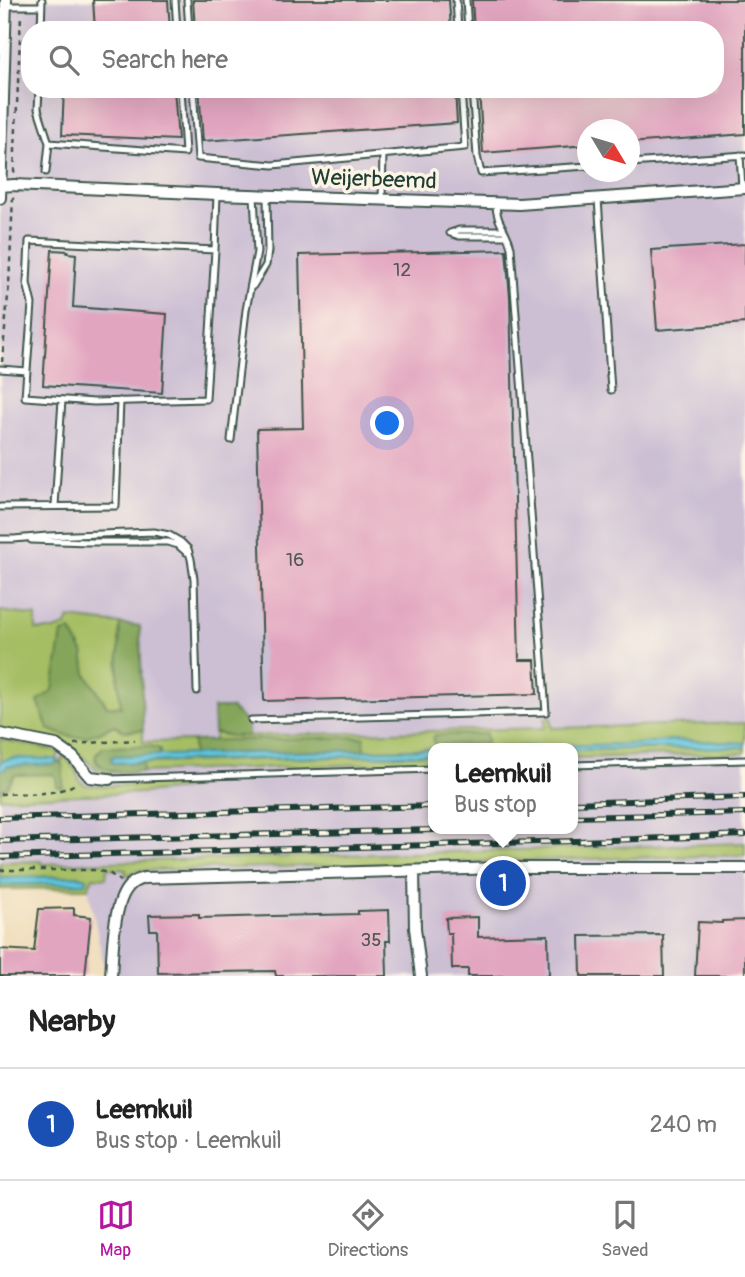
<!DOCTYPE html>
<html lang="en">
<head>
<meta charset="utf-8">
<style>
  body { margin:0; font-family:Pangolin,sans-serif; background:#f2f2f2; color:#222 }
  .compass { position:absolute; left:577px; top:119px; width:63px; height:63px; border-radius:50%; background:#fff; box-shadow:0 7px 28px #0002; rotate:128deg }
  .you { position:absolute; left:388px; top:424px; width:24px; height:24px; margin:-18px; border:5px solid #fff; border-radius:50%; background:#1a73e8; box-shadow:0 0 0 10px #1a73e833 }
  .badge { display:grid; place-items:center; width:46px; height:46px; border-radius:50%; background:#b5179e; color:#fff; font-size:23px; font-weight:700 }
  .pin { position:absolute; translate:-50% -50%; border:4px solid #fff; box-shadow:0 2px 7px #0006 }
  .popup { position:absolute; left:428px; top:743px; width:150px; height:91px; box-sizing:border-box; display:grid; place-content:center; border-radius:14px; background:#fff; filter:drop-shadow(0 2px 5px #0005); font-size:23px; white-space:nowrap; color:#767676 }
  .popup b { font-size:26px; color:#222 }
  .popup::after { content:''; position:absolute; left:50%; top:100%; margin-left:-14px; border:14px solid transparent; border-top-color:#fff }
  .list { margin:0; padding:0; list-style:none }
  h2 { display:flex; justify-content:space-between; align-items:center; height:91px; margin:0; padding:0 28px; font-size:30px }
  h2 small { font-size:23px; font-weight:400; color:#767676 }
  .list li { display:grid; grid-template-columns:46px 1fr auto; gap:21px; align-items:center; box-sizing:border-box; height:112px; padding:0 28px; border-top:2px solid #e0e0e0 }
  .list b { display:block; font-size:26px; white-space:nowrap }
  .list p { margin:0; font-size:23px; white-space:nowrap; color:#767676 }
  .list em { font-size:23px; font-style:normal; color:#767676 }
  .icon { flex:none; width:38px; height:38px; fill:none; stroke:currentColor; stroke-width:2; stroke-linecap:round; stroke-linejoin:round }
  .map { position:relative; flex:none; width:745px; height:976px; overflow:hidden }
  .search { position:absolute; background:#fff; box-shadow:0 7px 28px #0002; left:21px; right:21px; top:21px; height:77px; display:flex; align-items:center; gap:18px; box-sizing:border-box; padding:0 24px; border-radius:28px; color:#767676; font-size:26px }
  .sheet { height:203px; background:#fff }
  nav { display:flex; justify-content:space-around; align-items:center; box-sizing:border-box; height:98px; border-top:2px solid #e0e0e0; background:#fff; font-size:19px; color:#767676 }
  nav a { display:grid; justify-items:center; gap:4px }
  nav .on { color:#b5179e }
  .map>svg:first-child { display:block }
  .industrial { fill:#ccbfd4; fill-rule:evenodd }
  .green { fill:#a5be64; stroke:#627e4c; stroke-width:2 }
  .forest { fill:#84a55a; stroke:#527147; stroke-width:2 }
  .water { fill:#5fc5dd; stroke:#3f8188; stroke-width:2 }
  .building { fill:#e2a5c0 }
  .lines { fill:none; stroke-linecap:round; stroke-linejoin:round }
  .lane-casing { stroke:#3e5549; stroke-width:9 }
  .street-casing { stroke:#3e5549; stroke-width:14 }
  .path { stroke:#3e5549; stroke-width:2.5; stroke-dasharray:5 5; stroke-linecap:butt }
  .lane { stroke:#fff; stroke-width:5 }
  .street { stroke:#fff; stroke-width:10 }
  .rail-casing { stroke:#1f3d34; stroke-width:6 }
  .rail { stroke:#fcf5e5; stroke-width:3.5; stroke-dasharray:10; stroke-linecap:butt }
  .labels { text-anchor:middle; dominant-baseline:central; stroke-width:7; stroke-linejoin:round; paint-order:stroke }
  .number-label { font-size:19px; fill:#505757 }
  .street-label { font-size:23px; fill:#1f3d34; stroke:#fcf5e5 }
</style>
</head>
<body>
<div class="map">
<svg width="745" height="976" viewBox="0 0 745 976">
  <rect width="100%" height="100%" fill="#fcf5e5"/>
  <filter id="ink" filterUnits="userSpaceOnUse"><feTurbulence type="fractalNoise" baseFrequency=".0143" numOctaves="2"/><feDisplacementMap in="SourceGraphic" scale="14" xChannelSelector="R" yChannelSelector="G"/><feConvolveMatrix kernelMatrix="1 2 1 2 8 2 1 2 1" color-interpolation-filters="sRGB"/></filter>
  <filter id="wash" filterUnits="userSpaceOnUse"><feTurbulence type="fractalNoise" baseFrequency=".00686" numOctaves="4" result="noise"/><feDisplacementMap in="SourceGraphic" scale="28" xChannelSelector="R" yChannelSelector="G"/><feGaussianBlur stdDeviation="1.57" result="paint"/><feColorMatrix in="noise" values="0 0 0 0 0 0 0 0 0 0 0 0 0 0 0 0 0 1.4 0 .05"/><feComposite in="paint" operator="in"/></filter>
  <g filter="url(#wash)">
    <rect width="100%" height="100%" fill="#f1e0c0"/>
    <!-- industrial -->
    <path class="industrial" d="M 0,0 L 745,0 L 745,976 L 106,976 L 88,888 L 0,889 ZM 30,30 L 715,30 L 715,89 L 30,89 ZM 588,130 L 630,130 L 630,172 L 588,172 ZM 433,748 L 573,748 L 573,829 L 433,829 Z"/>
    <!-- green -->
    <path class="green" d="M 0,611 L 36,616 L 36,630 L 54,630 L 66,626 L 69,618 L 120,624 L 118,680 L 122,707 L 107,706 L 86,674 L 83,652 L 57,676 L 53,690 L 96,734 L 114,725 L 124,731 L 143,730 L 143,742 L 193,741 L 193,754 L 160,756 L 160,749 L 98,751 C 87,767 109,769 121,772 L 108,773 L 97,769 L 75,751 L 59,741 L 0,730 Z
      M 545,718 L 551,718 L 552,728 L 745,723 L 745,743 L 673,740 L 635,744 L 364,750 L 363,737 L 214,741 L 214,733 L 231,736 L 545,728 Z
      M 0,739 L 59,751 L 57,762 L 56,759 L 4,760 L 0,763 Z
      M 745,747 L 745,753 L 573,758 L 573,750 Z
      M 433,754 L 433,762 L 143,772 L 143,763 Z
      M 64,755 L 77,772 L 79,780 L 85,785 L 98,786 L 194,783 L 194,788 L 143,793 L 0,798 L 0,791 L 7,787 L 14,775 L 54,774 L 56,777 L 63,769 L 61,762 Z
      M 745,843 L 745,855 L 152,870 L 136,871 L 125,876 L 126,870 L 107,868 L 106,878 L 93,877 L 88,888 L 0,889 L 0,885 L 86,883 L 84,877 L 79,876 L 0,877 L 0,862 L 41,861 L 42,864 Z"/>
    <!-- forest -->
    <path class="forest" d="M 120,624 L 140,626 L 143,730 L 124,731 L 114,725 C 86,739 77,742 48,729 L 38,701 L 53,690 L 62,633 L 71,631 L 83,652 L 86,674 L 107,706 L 121,707 L 118,680 Z
      M 213,708 L 231,708 L 248,724 L 248,736 L 231,736 L 214,733 Z
      M 486,734 L 487,744 L 435,745 L 433,739 L 435,735 Z
      M 364,737 L 364,750 L 193,754 L 193,741 Z
      M 150,746 L 160,749 L 160,756 L 113,756 L 111,758 L 112,763 L 143,763 L 143,772 C 127,772 100,775 95,756 L 103,747 Z
      M 57,762 L 61,762 L 63,769 L 63,787 L 57,787 L 56,777 L 54,774 L 14,775 L 7,787 L 0,791 L 0,772 L 8,766 L 55,764 Z"/>
    <!-- water -->
    <path class="water" d="M 673,740 L 745,743 L 745,747 L 573,750 L 573,748 L 446,748 L 635,744 Z
      M 433,749 L 433,754 L 112,763 L 111,760 L 113,756 Z
      M 13,758 L 54,759 L 57,762 L 55,764 L 8,766 L 0,772 L 0,763 L 4,760 Z
      M 79,876 L 87,878 L 86,883 L 0,885 L 0,878 Z"/>
    <g id="blocks">
      <!-- building -->
      <path class="building" d="M 93,0 L 168,0 L 170,30 L 95,30 Z
        M 193,0 L 449,0 L 451,30 L 195,30 Z
        M 472,0 L 745,0 L 745,134 L 629,143 L 629,130 L 587,130 L 587,145 L 483,153 L 479,89 L 715,89 L 715,30 L 474,30 Z
        M 64,89 L 174,89 L 178,140 L 62,135 Z
        M 199,89 L 455,89 L 457,123 L 203,141 Z
        M 745,244 L 745,323 L 657,330 L 651,250 Z
        M 52,250 L 68,251 L 67,253 L 76,254 L 73,307 L 167,314 L 162,393 L 43,385 Z
        M 506,250 L 510,298 L 519,660 L 535,660 L 537,694 L 264,701 L 257,429 L 303,428 L 299,255 Z
        M 74,908 L 74,915 L 91,917 L 85,976 L 0,976 L 0,949 L 34,951 L 39,909 Z
        M 389,910 L 390,941 L 386,941 L 387,976 L 276,976 L 275,971 L 158,973 L 157,930 L 150,930 L 149,915 L 199,914 L 199,918 L 274,916 L 358,914 L 358,911 Z
        M 478,917 L 478,937 L 548,935 L 549,976 L 468,976 L 468,969 L 452,969 L 451,933 L 447,933 L 446,918 Z
        M 745,920 L 745,976 L 695,976 L 698,922 L 722,923 L 722,921 Z
        M 663,935 L 664,976 L 581,976 L 580,936 Z"/>
    </g>
  </g>
  <g filter="url(#ink)">
    <use href="#blocks" fill-opacity="0" stroke="#3e5549" stroke-width="2"/>
    <g class="lines">
      <!-- lane casing -->
      <g class="lane-casing">
        <path id="lane" d="M 175,0 L 177,30
          M 187,0 L 189,30
          M 456,0 L 458,30
          M 466,0 L 468,30
          M 6,6 L 41,6
          M 41,30 L 42,0
          M 39,89 L 38,109 L 49,143 L 185,153 L 181,89
          M 193,89 L 198,158 L 273,165 L 465,147 L 461,89
          M 472,89 L 477,156 L 481,173 L 588,166
          M 740,155 L 742,188
          M 630,163 L 745,155
          M 46,172 L 49,143
          M 598,199 L 611,390
          M 382,200 L 383,154
          M 450,233 L 459,236 L 507,236
          M 450,233 L 459,230 L 503,230
          M 215,250 L 206,399 L 94,402 L 25,397 L 32,304 L 27,283 L 29,241 L 215,250 L 217,194
          M 253,286 L 266,265 L 268,251 L 267,196
          M 0,369 L 27,371
          M 231,440 L 246,310 L 257,252 L 254,196
          M 55,506 L 62,400
          M 0,507 L 116,506 L 120,401
          M 0,539 L 14,539
          M 14,539 L 47,536 L 154,532 L 169,535 L 181,542 L 188,549 L 191,559 L 194,579 L 197,691
          M 31,540 L 88,542 L 168,542 L 178,545 L 186,552
          M 251,720 L 546,712 L 511,248 C 508,230 496,224 496,204
          M 573,765 L 745,760
          M 109,779 L 433,769"/>
      </g>
      <!-- street casing -->
      <g class="street-casing">
        <path id="street" d="M 1,186 L 14,185 L 217,194 L 519,204 L 745,188
          M 0,198 L 6,0
          M 0,734 L 56,745 L 73,757 L 90,777 L 109,779
          M 414,871 L 415,928 L 421,976
          M 111,976 C 113,952 112,895 134,882 C 137,880 141,879 144,878 L 503,868 L 745,868"/>
      </g>
      <!-- path -->
      <path class="path" d="M 14,173 L 21,15
        M 2,362 L 9,285 L 13,197
        M 74,744 L 135,740
        M 0,794 C 25,793 57,797 78,782
        M 0,870 L 94,870 L 109,873 L 120,881"/>
      <!-- lane -->
      <use href="#lane" class="lane"/>
      <!-- street -->
      <use href="#street" class="street"/>
      <!-- rail casing -->
      <g class="rail-casing">
        <path id="rail" d="M 573,803 L 745,797
          M 573,817 L 745,813
          M 0,818 L 433,806
          M 0,841 L 472,829
          M 0,857 L 612,840 L 745,835"/>
      </g>
      <!-- rail -->
      <use href="#rail" class="rail"/>
    </g>
  </g>
  <g class="labels">
    <!-- number labels -->
    <g class="number-label">
      <text x="402" y="270">12</text>
      <text x="295" y="560">16</text>
      <text x="371" y="940">35</text>
    </g>
    <!-- street labels -->
    <g class="street-label">
      <text transform="translate(374 179) rotate(2)">Weijerbeemd</text>
    </g>
  </g>
</svg>
<svg class="compass" viewBox="-18 -18 36 36"><path d="M0-13l5 13h-10z" fill="#e53935"/><path d="M0 13l5-13h-10z" fill="#767676"/></svg>
<div class="you"></div>
<div class="pin badge" style="left:503px;top:883px;background:#1a4fb4">1</div>
<div class="popup"><b>Leemkuil</b>Bus stop</div>
<div class="search"><svg class="icon" aria-label="search" viewBox="0 0 24 24"><circle cx="10" cy="10" r="6"/><path d="M15 15l6 6"/></svg>Search here</div>
</div>
<section class="sheet">
<h2>Nearby<small></small></h2>
<ul class="list">
<li><span class="badge" style="background:#1a4fb4">1</span><div><b>Leemkuil</b><p>Bus stop · Leemkuil</p></div><em>240 m</em></li>
</ul>
</section>
<nav>
<a class="on"><svg class="icon" aria-label="map" viewBox="0 0 24 24"><path d="M3 6l6-2 6 2 6-2v14l-6 2-6-2-6 2zM9 4v14M15 6v14"/></svg>Map</a>
<a><svg class="icon" aria-label="directions" viewBox="0 0 24 24"><path d="M12 3l9 9-9 9-9-9zM9 14v-3h6M13 9l2 2-2 2"/></svg>Directions</a>
<a><svg class="icon" aria-label="saved" viewBox="0 0 24 24"><path d="M7 4h10v16l-5-4-5 4z"/></svg>Saved</a>
</nav>
</body>
</html>
